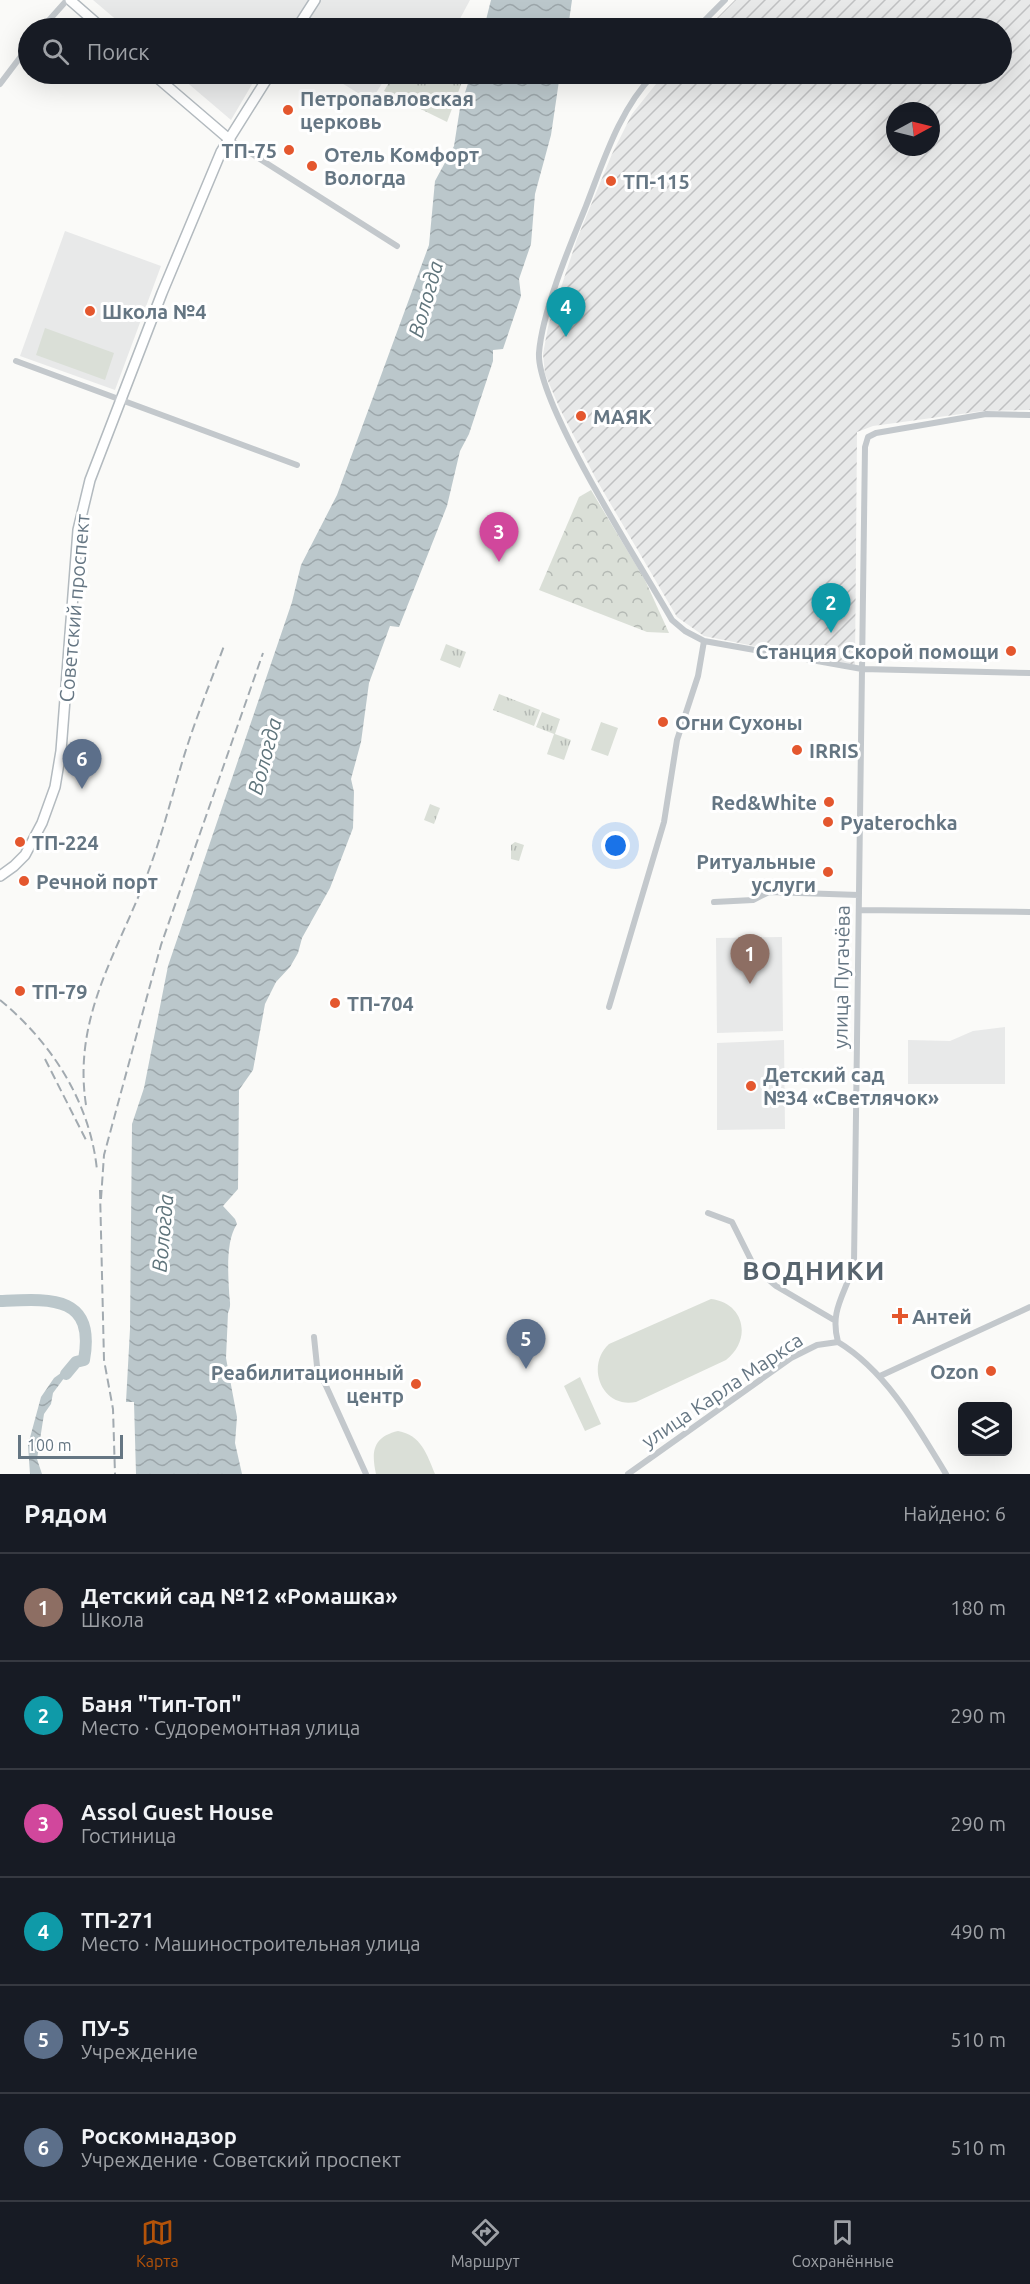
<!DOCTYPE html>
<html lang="ru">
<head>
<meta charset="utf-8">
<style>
  body { margin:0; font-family:Ubuntu,sans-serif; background:#242831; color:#f1f3f6 }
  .controls { position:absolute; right:18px; bottom:18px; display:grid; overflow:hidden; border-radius:9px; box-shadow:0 6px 24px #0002 }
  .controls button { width:54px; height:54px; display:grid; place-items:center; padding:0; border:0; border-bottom:2px solid #363941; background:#171b24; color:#f1f3f6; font:30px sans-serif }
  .compass { position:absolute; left:886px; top:102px; width:54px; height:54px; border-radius:50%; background:#171b24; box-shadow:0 6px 24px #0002; rotate:83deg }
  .scale { position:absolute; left:18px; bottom:15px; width:105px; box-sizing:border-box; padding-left:6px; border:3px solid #657683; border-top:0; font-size:16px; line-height:21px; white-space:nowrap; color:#657683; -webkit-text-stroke:4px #fff; paint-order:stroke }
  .you { position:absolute; left:616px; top:846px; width:21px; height:21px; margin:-15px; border:4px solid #fff; border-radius:50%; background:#1a73e8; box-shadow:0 0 0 9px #1a73e833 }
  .badge { display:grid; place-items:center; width:39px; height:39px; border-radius:50%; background:#b45309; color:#fff; font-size:20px; font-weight:700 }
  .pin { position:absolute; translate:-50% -50px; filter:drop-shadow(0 2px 3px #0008) }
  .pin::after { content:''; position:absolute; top:32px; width:21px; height:18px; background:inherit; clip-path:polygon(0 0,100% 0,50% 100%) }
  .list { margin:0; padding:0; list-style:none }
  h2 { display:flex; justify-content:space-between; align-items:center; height:78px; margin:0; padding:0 24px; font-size:26px }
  h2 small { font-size:20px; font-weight:400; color:#9ea1a6 }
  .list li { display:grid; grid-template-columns:39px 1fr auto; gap:18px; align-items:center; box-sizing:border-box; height:108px; padding:0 24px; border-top:2px solid #363941 }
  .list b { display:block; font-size:22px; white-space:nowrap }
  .list p { margin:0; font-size:20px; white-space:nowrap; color:#9ea1a6 }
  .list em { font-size:20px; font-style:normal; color:#9ea1a6 }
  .icon { flex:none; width:33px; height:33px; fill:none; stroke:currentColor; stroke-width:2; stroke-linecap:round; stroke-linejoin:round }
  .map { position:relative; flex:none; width:1030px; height:1474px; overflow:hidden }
  .search { position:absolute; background:#171b24; box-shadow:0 6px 24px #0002; left:18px; right:18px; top:18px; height:66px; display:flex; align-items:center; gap:15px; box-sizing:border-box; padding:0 21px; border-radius:33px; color:#9ea1a6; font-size:22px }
  .sheet { height:726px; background:#171b24 }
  nav { display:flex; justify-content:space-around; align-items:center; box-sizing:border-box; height:84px; border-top:2px solid #363941; background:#171b24; font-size:16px; color:#9ea1a6 }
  nav a { display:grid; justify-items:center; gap:3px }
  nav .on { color:#b45309 }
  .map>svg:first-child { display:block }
  .built { fill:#e8e9e9 }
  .industrial { fill:url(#industrial-furrows); fill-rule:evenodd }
  .green { fill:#dadfd7 }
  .forest { fill:url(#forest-crowns) }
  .park { fill:url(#park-tufts) }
  .water { fill:url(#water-waves) }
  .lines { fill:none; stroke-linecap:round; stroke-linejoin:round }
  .river { stroke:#bbc7cb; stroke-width:12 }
  .secondary-casing { stroke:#b3babf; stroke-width:12 }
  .street { stroke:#c3c8cc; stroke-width:6 }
  .secondary { stroke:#fff; stroke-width:9 }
  .rail { stroke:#a2aab0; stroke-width:2; stroke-dasharray:9 4.5; stroke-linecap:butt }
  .poi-dot { fill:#e4572e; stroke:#fff; stroke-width:2 }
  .labels { text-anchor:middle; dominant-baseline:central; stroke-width:6; stroke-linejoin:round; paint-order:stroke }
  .poi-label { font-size:20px; font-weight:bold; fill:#657683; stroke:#fff; text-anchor:start }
  .street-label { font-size:20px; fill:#657683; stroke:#fff }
  .water-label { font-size:21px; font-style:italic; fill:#60757c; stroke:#fff }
  .district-label { font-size:26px; font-weight:bold; letter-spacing:1.5px; fill:#57646e; stroke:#fff }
</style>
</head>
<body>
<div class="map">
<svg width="1030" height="1474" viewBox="0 0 1030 1474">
  <defs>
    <pattern id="industrial-furrows" width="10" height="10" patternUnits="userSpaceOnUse" patternTransform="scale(1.5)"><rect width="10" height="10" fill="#e8e9e9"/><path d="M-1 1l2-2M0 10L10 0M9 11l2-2" fill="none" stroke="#c0c1c2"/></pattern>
    <pattern id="forest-crowns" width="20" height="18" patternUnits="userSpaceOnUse" patternTransform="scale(1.5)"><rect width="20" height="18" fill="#dadfd7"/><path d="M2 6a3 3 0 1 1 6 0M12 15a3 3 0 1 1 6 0" fill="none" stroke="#b4b9b4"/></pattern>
    <pattern id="park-tufts" width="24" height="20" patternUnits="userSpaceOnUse" patternTransform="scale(1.5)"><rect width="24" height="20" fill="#dadfd7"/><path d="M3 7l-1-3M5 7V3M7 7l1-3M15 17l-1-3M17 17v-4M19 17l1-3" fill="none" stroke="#b4b9b4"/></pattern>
    <pattern id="water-waves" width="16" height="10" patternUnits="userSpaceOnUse" patternTransform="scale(1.5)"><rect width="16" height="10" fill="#bbc7cb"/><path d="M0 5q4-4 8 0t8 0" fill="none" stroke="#9ca6aa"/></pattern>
  </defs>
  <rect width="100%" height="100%" fill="#fafaf8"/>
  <!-- built -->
  <path class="built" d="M 93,0 L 470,0 L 455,28 L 126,28 Z
    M 177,74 L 258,74 L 231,120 Z
    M 327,74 L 388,74 L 371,101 Z
    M 65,231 L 161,266 L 115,390 L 20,356 Z
    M 782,937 L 783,1031 L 717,1033 L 716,938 Z
    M 1005,1027 L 1005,1084 L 908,1084 L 908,1040 L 950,1041 L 973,1031 Z
    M 784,1040 L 785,1129 L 717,1130 L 717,1043 Z"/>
  <!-- industrial -->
  <path class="industrial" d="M 735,0 L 1030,0 L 1030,410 L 983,411 L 873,426 L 857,432 L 855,666 L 704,636 L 677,617 L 596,479 L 560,409 L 545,374 L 543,354 L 548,327 L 577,239 L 612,154 L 632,114 L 664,74 L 1002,74 L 1002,28 L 707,28 ZM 895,111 L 931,111 L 931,147 L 895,147 Z"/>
  <!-- green -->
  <path class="green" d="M 45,328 L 114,353 L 105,380 L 36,355 Z
    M 601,722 L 618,728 L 608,756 L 591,750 Z
    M 711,1299 C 745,1303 752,1340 726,1360 L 636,1402 C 602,1409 585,1366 609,1344 Z
    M 580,1377 L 601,1424 L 585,1431 L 564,1386 Z
    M 398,1431 C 421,1435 427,1454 435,1474 L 376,1474 C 371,1451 373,1437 398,1431 Z"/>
  <!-- forest -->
  <path class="forest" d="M 591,490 L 645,580 L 669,633 L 647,632 L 539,590 L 579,497 Z"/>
  <!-- park -->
  <path class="park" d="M 394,74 L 465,74 L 447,122 L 384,91 Z
    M 446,644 L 466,652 L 460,668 L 440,660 Z
    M 499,694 L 540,710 L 534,726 L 493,710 Z
    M 542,712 L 560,719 L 555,734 L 571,740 L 564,760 L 547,754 L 554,734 L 536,727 Z
    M 430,804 L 440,808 L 434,824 L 424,820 Z
    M 515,842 L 524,845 L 519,861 L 511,859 L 511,845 Z"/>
  <!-- water -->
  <path class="water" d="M 491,0 L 572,0 L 568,28 L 484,28 Z
    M 471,74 L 560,74 L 551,135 L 535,194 L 531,244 L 519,279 L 521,296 L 503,349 L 493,350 L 493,361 L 469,434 L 460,451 L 447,506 L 399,627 L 390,626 L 369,683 L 361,742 L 351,779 L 354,792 L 353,828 L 330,888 L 302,938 L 298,953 L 290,967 L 276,982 L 265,1004 L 253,1070 L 239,1090 L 238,1189 L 223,1206 L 235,1219 L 237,1224 C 226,1240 228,1271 229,1290 C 229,1299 232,1305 228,1313 L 226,1358 L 237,1417 L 235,1443 L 242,1474 L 136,1474 L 134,1402 L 126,1402 L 130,1329 L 132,1124 L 144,1088 L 168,966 L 292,602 L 301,565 L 337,495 L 429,245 L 435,181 L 454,146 L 460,108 Z
    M 76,1362 L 53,1393 L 51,1404 L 44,1414 L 37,1459 L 42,1474 L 30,1474 L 28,1445 L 41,1397 L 54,1378 Z"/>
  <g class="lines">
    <!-- river -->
    <path class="river" d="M 0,1301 C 49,1299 96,1294 84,1360 L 76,1362 L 66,1374"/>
    <!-- secondary casing -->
    <g class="secondary-casing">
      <path id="secondary" d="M 70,0 L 102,28
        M 297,28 L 315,0
        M 153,74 L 230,140
        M 0,876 L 14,866 L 25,855 L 42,823 L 55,787 L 61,751 L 78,530 L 90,480 L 162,293 L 221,152 L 270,74"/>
    </g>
    <!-- street -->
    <path class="street" d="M 42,28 L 67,0
      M 697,28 L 725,0
      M 654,74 C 619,110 604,160 586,206 C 570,245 542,312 539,353 C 536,403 643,569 672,620 L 685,631 L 704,641 L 862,669 L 1030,673
      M 0,84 L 28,47
      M 230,140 L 397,246
      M 16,361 L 297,465
      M 714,902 L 753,900 L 769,892 L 859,895
      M 859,910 L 1030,912
      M 609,1007 L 664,822 L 677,740 L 698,676 L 704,641
      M 708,1213 L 732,1222 L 755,1268 L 776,1286 L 834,1320
      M 314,1337 L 317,1366 L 366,1474
      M 880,1376 L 1030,1307
      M 628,1474 L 791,1358 L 817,1345 L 838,1342
      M 946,1474 C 917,1426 886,1371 838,1342 C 829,1309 846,1294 854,1263 L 865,447 L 868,437 L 876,433 L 986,414 L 1030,415"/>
    <!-- secondary -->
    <use href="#secondary" class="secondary"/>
    <!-- rail -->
    <path class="rail" d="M 0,1000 C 52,1043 90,1102 97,1170
      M 45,1059 L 86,1140
      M 86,1105 C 72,1014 121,948 150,867 C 162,834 171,800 181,766 C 193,725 209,686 224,646
      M 100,1190 L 104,1360 L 113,1409 L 115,1474
      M 101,1199 L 104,1155 L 161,945 L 263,653"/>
  </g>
  <!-- markers -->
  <g class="poi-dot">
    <circle cx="288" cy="110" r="6"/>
    <circle cx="289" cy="150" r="6"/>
    <circle cx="312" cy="166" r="6"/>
    <circle cx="611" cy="181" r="6"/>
    <circle cx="90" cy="311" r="6"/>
    <circle cx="581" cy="416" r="6"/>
    <circle cx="1011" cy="651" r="6"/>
    <circle cx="663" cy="722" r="6"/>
    <circle cx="797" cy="750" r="6"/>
    <circle cx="829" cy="802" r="6"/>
    <circle cx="828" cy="822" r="6"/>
    <circle cx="20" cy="842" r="6"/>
    <circle cx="828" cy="872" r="6"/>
    <circle cx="24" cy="881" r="6"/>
    <circle cx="20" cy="991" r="6"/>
    <circle cx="335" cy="1003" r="6"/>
    <circle cx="751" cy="1086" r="6"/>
    <path d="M897 1307h6v6h6v6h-6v6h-6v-6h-6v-6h6z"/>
    <circle cx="991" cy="1371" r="6"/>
    <circle cx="416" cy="1384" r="6"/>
  </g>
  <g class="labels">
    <!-- poi labels -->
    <g class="poi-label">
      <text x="300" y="98">Петропавловская<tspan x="300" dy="23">церковь</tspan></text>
      <text x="277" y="150" text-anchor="end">ТП-75</text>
      <text x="324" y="154">Отель Комфорт<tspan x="324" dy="23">Вологда</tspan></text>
      <text x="623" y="181">ТП-115</text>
      <text x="102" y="311">Школа №4</text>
      <text x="593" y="416">МАЯК</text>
      <text x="999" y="651" text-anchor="end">Станция Скорой помощи</text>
      <text x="675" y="722">Огни Сухоны</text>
      <text x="809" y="750">IRRIS</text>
      <text x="817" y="802" text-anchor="end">Red&amp;White</text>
      <text x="840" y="822">Pyaterochka</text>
      <text x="32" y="842">ТП-224</text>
      <text x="816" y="861" text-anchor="end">Ритуальные<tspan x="816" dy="23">услуги</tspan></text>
      <text x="36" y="881">Речной порт</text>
      <text x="32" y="991">ТП-79</text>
      <text x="347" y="1003">ТП-704</text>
      <text x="763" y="1074">Детский сад<tspan x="763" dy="23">№34 «Светлячок»</tspan></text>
      <text x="912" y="1316">Антей</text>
      <text x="979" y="1371" text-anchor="end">Ozon</text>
      <text x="404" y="1372" text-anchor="end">Реабилитационный<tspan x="404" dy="23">центр</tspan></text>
    </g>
    <!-- street labels -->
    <g class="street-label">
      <text transform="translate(74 608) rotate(-85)">Советский проспект</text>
      <text transform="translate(841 977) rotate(-89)">улица Пугачёва</text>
      <text transform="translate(722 1390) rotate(-34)">улица Карла Маркса</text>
    </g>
    <!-- water labels -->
    <g class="water-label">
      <text transform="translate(425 299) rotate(-74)">Вологда</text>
      <text transform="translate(264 756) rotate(-75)">Вологда</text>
      <text transform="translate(162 1233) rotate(-85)">Вологда</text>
    </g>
    <!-- district labels -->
    <g class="district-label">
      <text x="814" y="1270">ВОДНИКИ</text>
    </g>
  </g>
</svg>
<div class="controls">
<button><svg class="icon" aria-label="layers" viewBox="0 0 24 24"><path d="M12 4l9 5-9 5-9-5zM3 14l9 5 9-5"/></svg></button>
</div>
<svg class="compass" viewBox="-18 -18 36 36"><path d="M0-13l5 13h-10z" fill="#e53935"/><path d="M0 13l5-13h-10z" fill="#9ea1a6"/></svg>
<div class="scale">100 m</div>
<div class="you"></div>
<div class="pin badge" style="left:750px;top:984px;background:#8d6e63">1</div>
<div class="pin badge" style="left:831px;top:633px;background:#0f9aa8">2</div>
<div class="pin badge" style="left:499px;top:562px;background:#d1479c">3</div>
<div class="pin badge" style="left:566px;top:337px;background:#0f9aa8">4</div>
<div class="pin badge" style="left:526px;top:1369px;background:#5c6f8a">5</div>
<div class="pin badge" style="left:82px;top:789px;background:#5c6f8a">6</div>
<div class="search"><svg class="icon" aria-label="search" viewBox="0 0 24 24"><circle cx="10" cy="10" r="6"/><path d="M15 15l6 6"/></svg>Поиск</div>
</div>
<section class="sheet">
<h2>Рядом<small>Найдено: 6</small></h2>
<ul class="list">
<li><span class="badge" style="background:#8d6e63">1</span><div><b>Детский сад №12 «Ромашка»</b><p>Школа</p></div><em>180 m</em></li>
<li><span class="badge" style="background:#0f9aa8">2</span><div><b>Баня &quot;Тип-Топ&quot;</b><p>Место · Судоремонтная улица</p></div><em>290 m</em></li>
<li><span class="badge" style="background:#d1479c">3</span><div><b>Assol Guest House</b><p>Гостиница</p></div><em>290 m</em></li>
<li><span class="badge" style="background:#0f9aa8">4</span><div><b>ТП-271</b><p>Место · Машиностроительная улица</p></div><em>490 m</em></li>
<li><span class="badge" style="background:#5c6f8a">5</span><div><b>ПУ-5</b><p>Учреждение</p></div><em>510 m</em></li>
<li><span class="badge" style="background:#5c6f8a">6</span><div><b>Роскомнадзор</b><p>Учреждение · Советский проспект</p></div><em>510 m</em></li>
</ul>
</section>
<nav>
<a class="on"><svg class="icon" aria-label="map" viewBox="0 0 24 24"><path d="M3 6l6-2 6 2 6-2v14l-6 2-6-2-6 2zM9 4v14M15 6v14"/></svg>Карта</a>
<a><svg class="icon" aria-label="directions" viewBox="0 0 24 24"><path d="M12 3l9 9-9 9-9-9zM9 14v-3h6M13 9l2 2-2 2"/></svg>Маршрут</a>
<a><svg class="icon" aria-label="saved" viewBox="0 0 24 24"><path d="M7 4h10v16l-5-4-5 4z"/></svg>Сохранённые</a>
</nav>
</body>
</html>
